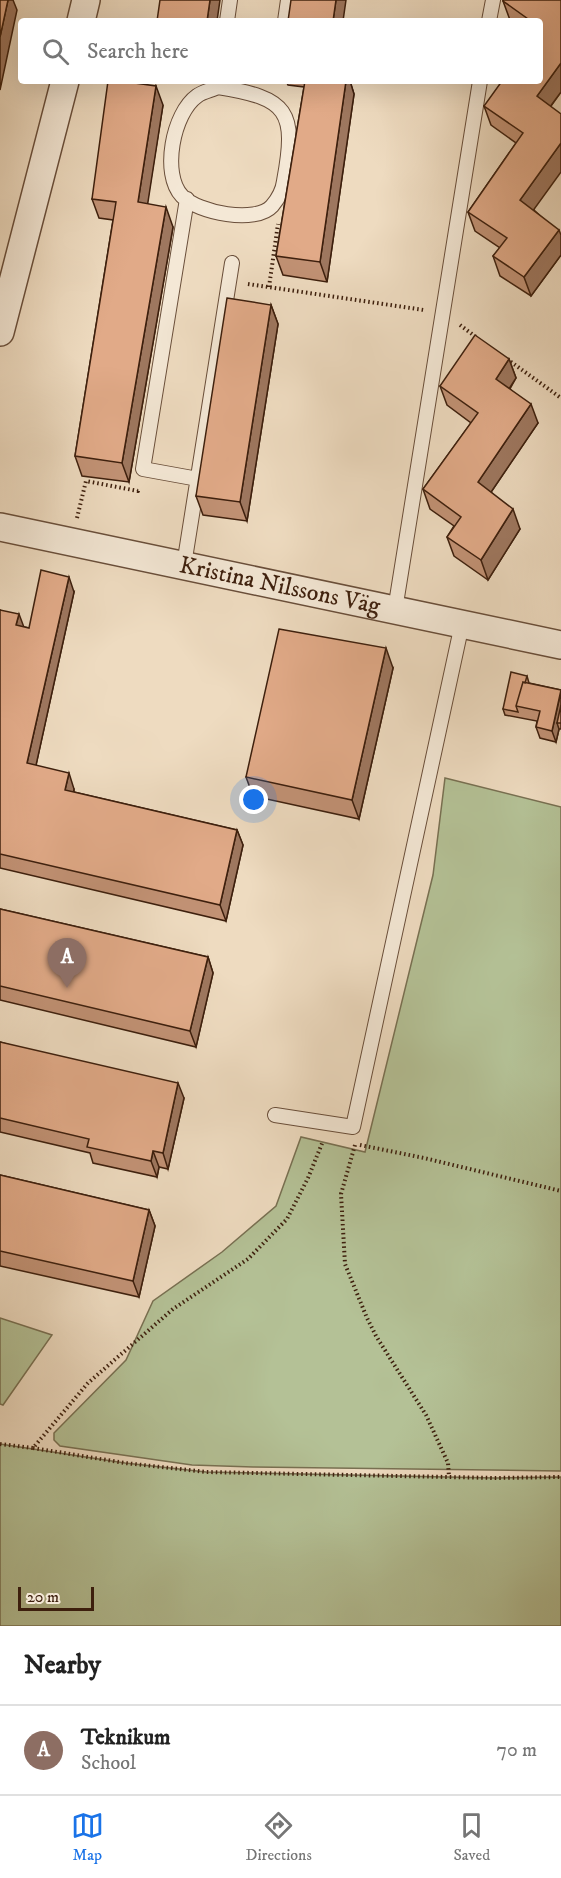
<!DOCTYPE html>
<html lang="en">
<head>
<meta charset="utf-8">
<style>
  body { margin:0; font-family:"IM FELL DW Pica",serif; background:#f2f2f2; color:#222 }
  .scale { position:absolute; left:18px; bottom:15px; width:76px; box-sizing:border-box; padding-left:6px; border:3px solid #3d1f0d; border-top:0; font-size:16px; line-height:21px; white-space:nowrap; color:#3d1f0d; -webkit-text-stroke:4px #f4e8d6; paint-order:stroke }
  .you { position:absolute; left:254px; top:800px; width:21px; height:21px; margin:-15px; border:4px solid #fff; border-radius:50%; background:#1a73e8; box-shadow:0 0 0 9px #1a73e833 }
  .badge { display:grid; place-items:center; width:39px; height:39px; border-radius:50%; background:#1a73e8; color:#fff; font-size:20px; font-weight:700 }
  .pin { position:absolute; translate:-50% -50px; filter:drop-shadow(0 2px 3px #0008) }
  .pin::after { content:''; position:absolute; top:32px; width:21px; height:18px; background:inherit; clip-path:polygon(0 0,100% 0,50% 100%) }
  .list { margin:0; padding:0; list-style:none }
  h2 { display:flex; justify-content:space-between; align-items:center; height:78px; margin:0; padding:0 24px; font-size:26px }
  h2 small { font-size:20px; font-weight:400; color:#767676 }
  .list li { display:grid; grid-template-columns:39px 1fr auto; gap:18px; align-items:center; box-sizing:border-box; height:90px; padding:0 24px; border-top:2px solid #e0e0e0 }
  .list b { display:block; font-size:22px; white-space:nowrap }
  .list p { margin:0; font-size:20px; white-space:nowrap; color:#767676 }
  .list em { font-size:20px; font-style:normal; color:#767676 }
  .icon { flex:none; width:33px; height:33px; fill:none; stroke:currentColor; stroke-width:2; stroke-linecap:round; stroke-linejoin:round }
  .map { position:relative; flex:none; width:561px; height:1626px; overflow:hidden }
  .search { position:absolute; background:#fff; box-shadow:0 6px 24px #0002; left:18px; right:18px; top:18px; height:66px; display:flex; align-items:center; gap:15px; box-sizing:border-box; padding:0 21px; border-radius:6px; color:#767676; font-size:22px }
  .sheet { height:168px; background:#fff }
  nav { display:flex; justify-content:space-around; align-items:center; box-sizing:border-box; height:84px; border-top:2px solid #e0e0e0; background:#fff; font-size:16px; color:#767676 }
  nav a { display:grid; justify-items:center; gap:3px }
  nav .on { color:#1a73e8 }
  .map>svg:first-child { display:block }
  .green { fill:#b4c196; stroke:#787052; stroke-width:1.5 }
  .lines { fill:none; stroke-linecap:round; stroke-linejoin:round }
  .lane-casing { stroke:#694e3a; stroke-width:16 }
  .street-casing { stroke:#694e3a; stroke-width:30 }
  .path { stroke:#3d1f0d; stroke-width:4; stroke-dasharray:1.5 3; stroke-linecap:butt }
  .lane { stroke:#f4e8d6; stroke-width:14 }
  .street { stroke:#f4e8d6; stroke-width:27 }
  .wall { fill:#c29275; stroke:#3d1f0d; stroke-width:1.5 }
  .shaded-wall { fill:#9e775f; stroke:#3d1f0d; stroke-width:1.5 }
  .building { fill:#e1aa88; stroke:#3d1f0d; stroke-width:1.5 }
  .labels { text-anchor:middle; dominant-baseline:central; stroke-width:4.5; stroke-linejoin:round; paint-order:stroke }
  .street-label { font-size:24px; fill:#3d1f0d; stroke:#f4e8d6 }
</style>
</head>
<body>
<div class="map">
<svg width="561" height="1626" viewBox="0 0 561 1626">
  <rect width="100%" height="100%" fill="#eedbc0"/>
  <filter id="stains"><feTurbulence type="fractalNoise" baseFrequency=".00333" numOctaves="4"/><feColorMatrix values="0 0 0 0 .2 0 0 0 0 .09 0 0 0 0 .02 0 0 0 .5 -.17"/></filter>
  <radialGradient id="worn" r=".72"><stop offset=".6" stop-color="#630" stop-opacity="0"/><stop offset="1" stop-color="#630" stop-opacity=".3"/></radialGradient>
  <!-- green -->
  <path class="green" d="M 445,778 L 561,807 L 561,1471 L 253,1467 L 192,1465 L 60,1446 L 54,1440 L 54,1433 L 126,1360 L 153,1301 L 222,1252 L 276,1206 L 301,1137 L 365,1152 L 433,875 Z
    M 0,1318 L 52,1335 L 3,1405 L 0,1404 Z
    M 0,1444 L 125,1463 L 206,1472 L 495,1478 L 561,1477 L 561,1626 L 0,1626 Z"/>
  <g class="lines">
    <!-- lane casing -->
    <g class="lane-casing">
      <path id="lane" d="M 227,21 L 230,0
        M 285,21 L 288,0
        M 489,21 L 493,0
        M 218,87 C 288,98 297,111 284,181 C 283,189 278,199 272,206 C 256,224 198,213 182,196 C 161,174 173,113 197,96 C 202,92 212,90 218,87 Z
        M 187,199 L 143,469 L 198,479
        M 184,565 L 232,263
        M 395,610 L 480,81
        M 275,1115 L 353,1127 L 462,624"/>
    </g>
    <!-- street casing -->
    <g class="street-casing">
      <g id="street">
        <path d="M 81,21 L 86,0"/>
        <path d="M 0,332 L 65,81"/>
        <path id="s1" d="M 0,527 L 561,645"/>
      </g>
    </g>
    <!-- path -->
    <path class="path" d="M 248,284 L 424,310
      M 269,287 L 278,224
      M 460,325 L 476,337
      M 507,359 L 561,398
      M 77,518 L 86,481 L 138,491 L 139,488
      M 355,1145 L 341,1194 L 345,1264 L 367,1318 L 376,1336 L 426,1415 L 448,1463 L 449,1477
      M 360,1145 L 424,1158 L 561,1191
      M 0,1444 L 33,1448 L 88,1383 L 173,1309 L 248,1259 L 287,1219 L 308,1178 L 323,1141
      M 33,1448 L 125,1463 L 206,1472 L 495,1478 L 561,1477"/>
    <!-- lane -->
    <use href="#lane" class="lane"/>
    <!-- street -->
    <use href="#street" class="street"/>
  </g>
  <!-- wall -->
  <path class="wall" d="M 561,0 L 561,92 L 551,106 L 534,210 L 561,235 L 561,255 L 531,296 L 500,276 L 493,256 L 500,248 L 475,231 L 468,212 L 516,143 L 491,125 L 484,106 L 540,81 L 540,21 L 511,21 L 510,20 L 503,1 Z
    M 286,81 L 350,81 L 354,94 L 327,282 L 283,275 L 276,256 L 304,87 L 288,85 Z
    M 163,105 L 147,204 L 173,227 L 129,482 L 82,476 L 75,456 L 113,220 L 99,218 L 92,199 Z
    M 271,305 L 278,324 L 247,521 L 203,515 L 196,496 Z
    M 509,359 L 516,378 L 510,389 L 538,423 L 491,492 L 520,529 L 488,580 L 454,556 L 447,537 L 454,526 L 430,509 L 423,489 L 471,423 L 447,405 L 440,386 Z
    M 74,592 L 36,765 L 74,789 L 74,792 L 237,830 L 243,845 L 226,921 L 0,868 L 0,610 L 24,627 L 29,628 Z
    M 393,668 L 359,819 L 253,796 L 246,777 Z
    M 527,676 L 529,683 L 561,690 L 561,729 L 559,729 L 556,742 L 540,738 L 536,727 L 537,721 L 505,715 L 503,709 Z
    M 0,909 L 208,957 L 213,973 L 196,1047 L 0,1000 Z
    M 0,1042 L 184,1098 L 168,1169 L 159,1167 L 157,1177 L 93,1163 L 90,1153 L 0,1132 Z
    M 0,1175 L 149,1210 L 155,1226 L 139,1297 L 0,1266 Z"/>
  <!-- shaded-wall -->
  <path class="shaded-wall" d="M 8,0 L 13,0 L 17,10 L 0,90 L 0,37 Z
    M 210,0 L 220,0 L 217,21 L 207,21 Z
    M 336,0 L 346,0 L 343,21 L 333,21 Z
    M 561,63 L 561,92 L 544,115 L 537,96 Z
    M 346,81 L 350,81 L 354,94 L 327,282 L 320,262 Z
    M 156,86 L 163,105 L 145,221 L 138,202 Z
    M 561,143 L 561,172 L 527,219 L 520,200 Z
    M 166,207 L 173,227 L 129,482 L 122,463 Z
    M 559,230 L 561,235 L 561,255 L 531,296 L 524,277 Z
    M 271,305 L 278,324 L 247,521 L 240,502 Z
    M 509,359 L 516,378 L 503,398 L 496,379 Z
    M 531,404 L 538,423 L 485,501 L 478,482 Z
    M 513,509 L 520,529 L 488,580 L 481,560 Z
    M 69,577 L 74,592 L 33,779 L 27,763 Z
    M 19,614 L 25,630 L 16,625 Z
    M 386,648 L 393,668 L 359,819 L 352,800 Z
    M 561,692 L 561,721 L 557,723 L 559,729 L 556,742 L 552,731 Z
    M 69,773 L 74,789 L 71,806 L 65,790 Z
    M 237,830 L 243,845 L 226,921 L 220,905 Z
    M 208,957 L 213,973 L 196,1047 L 190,1031 Z
    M 178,1083 L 184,1098 L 168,1169 L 163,1153 Z
    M 153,1151 L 159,1167 L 157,1177 L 151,1161 Z
    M 149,1210 L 155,1226 L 139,1297 L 133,1281 Z"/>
  <!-- building -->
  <path class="building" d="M 0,0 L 8,0 L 0,37 Z
    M 160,0 L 210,0 L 207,21 L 157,21 Z
    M 291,0 L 336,0 L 333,21 L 288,21 Z
    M 503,0 L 561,0 L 561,63 L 537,96 L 561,114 L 561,143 L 520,200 L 559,230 L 524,277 L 493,256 L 507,238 L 468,212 L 523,133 L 484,106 L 502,81 L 540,81 L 540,21 L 531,21 L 503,1 Z
    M 108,81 L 120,81 L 156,86 L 138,202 L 166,207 L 122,463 L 75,456 L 116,202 L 92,199 Z
    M 305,81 L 346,81 L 320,262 L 276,256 Z
    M 227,298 L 271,305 L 240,502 L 196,496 Z
    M 475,335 L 509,359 L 496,379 L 531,404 L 478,482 L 513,509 L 481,560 L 447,537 L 461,517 L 423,489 L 478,413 L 440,386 Z
    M 41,570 L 69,577 L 27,763 L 69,773 L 65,790 L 237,830 L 220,905 L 0,854 L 0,610 L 19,614 L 16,625 L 29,628 Z
    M 279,629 L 386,648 L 352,800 L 246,777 Z
    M 511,672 L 527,676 L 525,683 L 523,682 L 516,706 L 518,712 L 503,709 Z
    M 523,682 L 561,690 L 552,731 L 536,727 L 540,711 L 516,706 Z
    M 561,705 L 561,723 L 557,723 Z
    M 0,909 L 208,957 L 190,1031 L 0,986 Z
    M 0,1042 L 178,1083 L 163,1153 L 153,1151 L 151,1161 L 87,1147 L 89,1139 L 0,1118 Z
    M 0,1175 L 149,1210 L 133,1281 L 0,1251 Z"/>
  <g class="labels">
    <!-- street labels -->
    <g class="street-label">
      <text stroke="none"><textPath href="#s1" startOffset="286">Kristina Nilssons Väg</textPath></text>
    </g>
  </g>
  <rect width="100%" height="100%" filter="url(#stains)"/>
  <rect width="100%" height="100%" fill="url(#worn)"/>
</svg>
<div class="scale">20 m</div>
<div class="you"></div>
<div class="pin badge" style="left:67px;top:988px;background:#8d6e63">A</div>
<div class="search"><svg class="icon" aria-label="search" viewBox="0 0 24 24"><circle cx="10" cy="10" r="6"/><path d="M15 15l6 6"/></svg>Search here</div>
</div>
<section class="sheet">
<h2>Nearby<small></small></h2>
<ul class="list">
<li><span class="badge" style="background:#8d6e63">A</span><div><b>Teknikum</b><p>School</p></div><em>70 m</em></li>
</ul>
</section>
<nav>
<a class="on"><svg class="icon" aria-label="map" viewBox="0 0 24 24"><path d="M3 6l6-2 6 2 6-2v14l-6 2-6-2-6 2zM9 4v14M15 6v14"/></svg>Map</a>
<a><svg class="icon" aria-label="directions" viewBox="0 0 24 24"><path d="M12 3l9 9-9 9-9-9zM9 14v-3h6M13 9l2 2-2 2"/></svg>Directions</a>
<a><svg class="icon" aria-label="saved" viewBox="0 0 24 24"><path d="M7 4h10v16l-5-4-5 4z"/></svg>Saved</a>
</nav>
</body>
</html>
